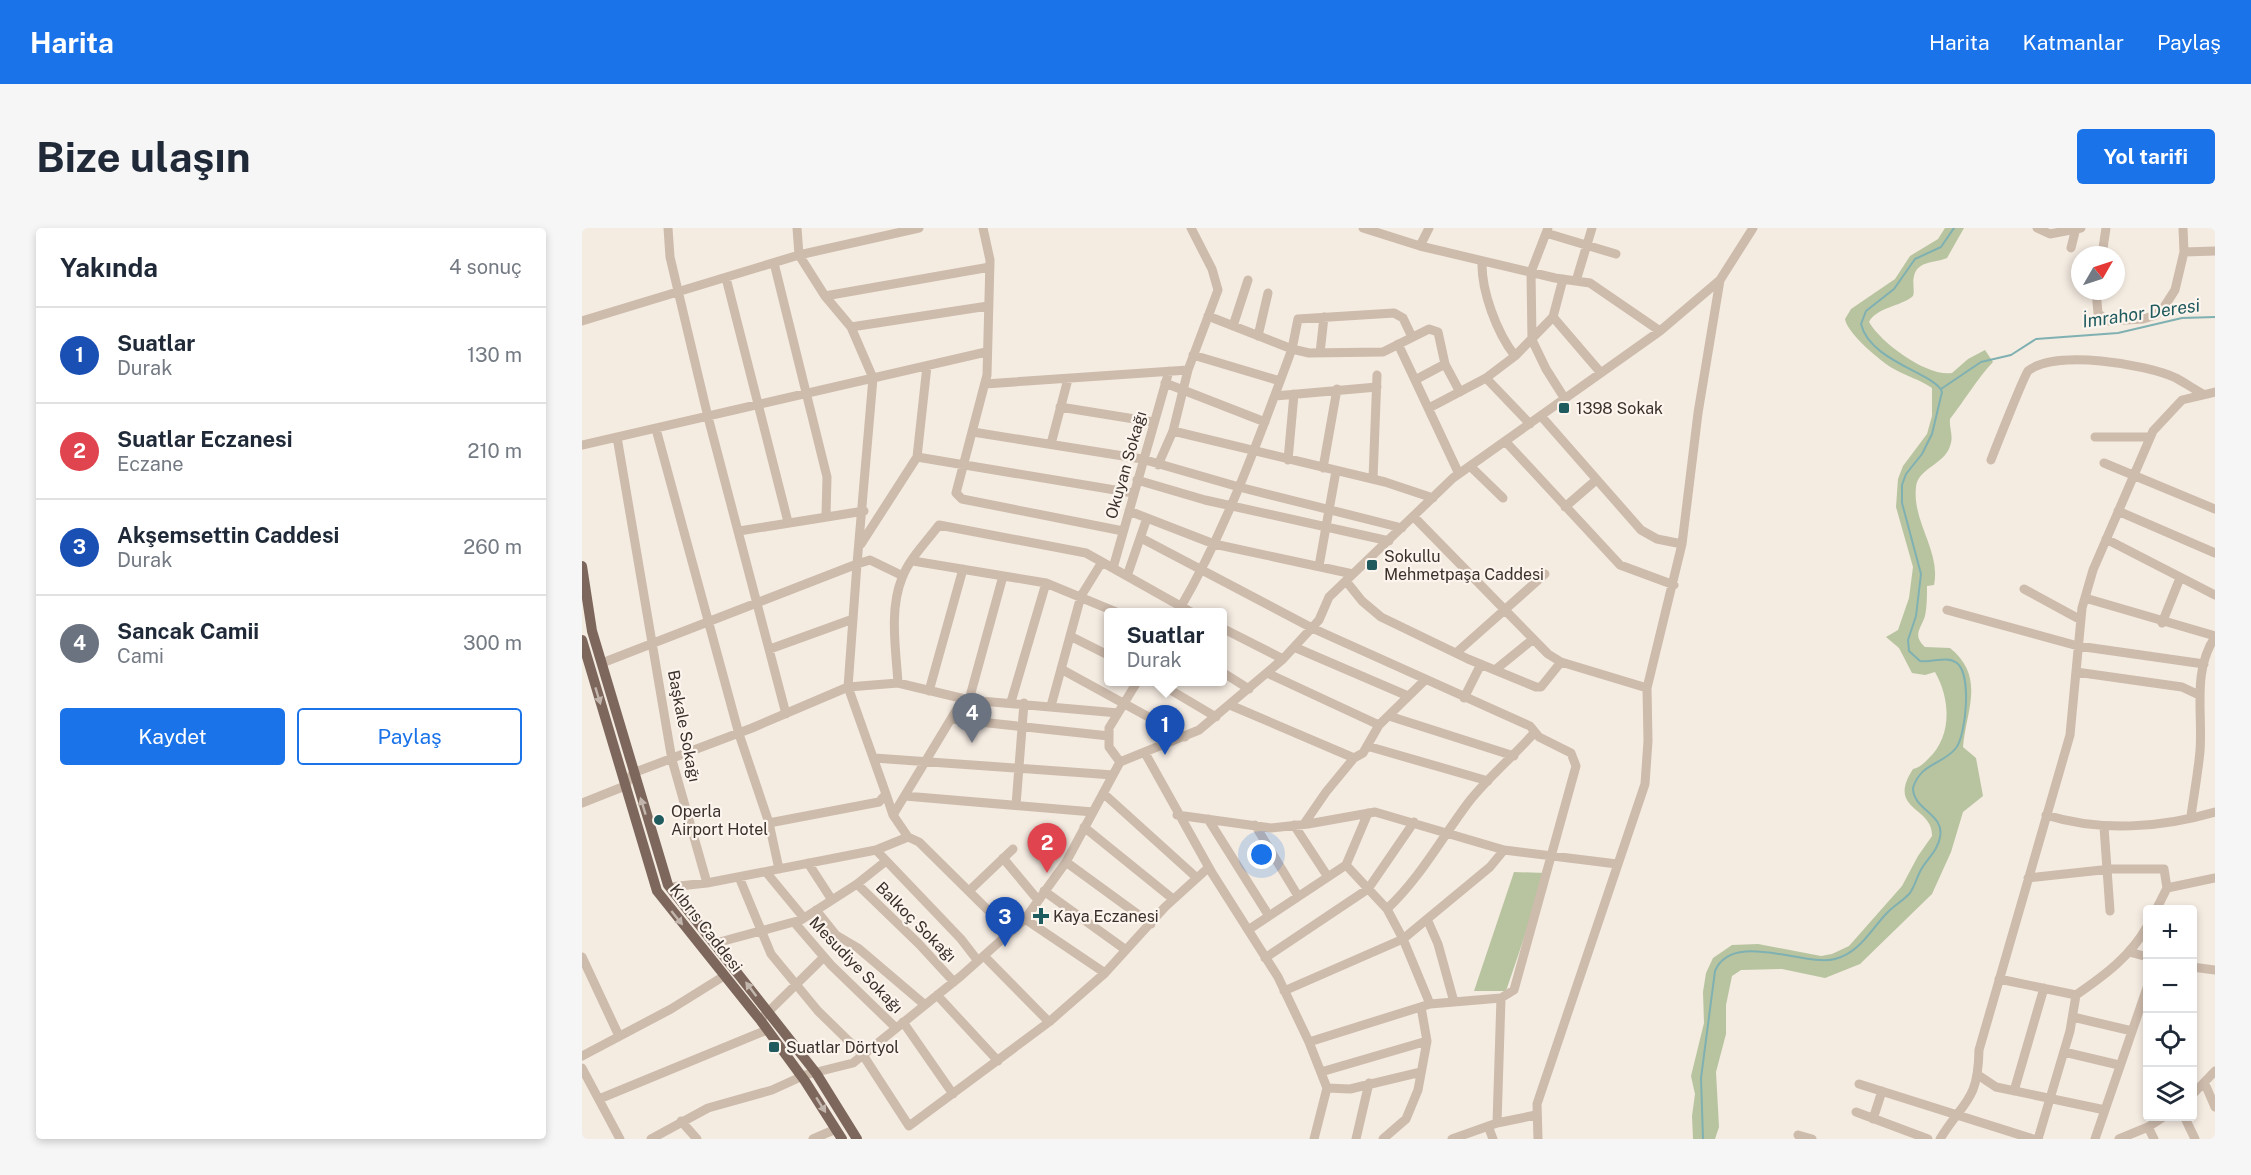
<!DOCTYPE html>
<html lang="tr">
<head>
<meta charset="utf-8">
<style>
  body { margin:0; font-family:"Public Sans",sans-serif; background:#f6f6f7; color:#1f2937 }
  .controls { position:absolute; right:18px; bottom:18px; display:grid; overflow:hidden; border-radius:6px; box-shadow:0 3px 9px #0003 }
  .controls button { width:54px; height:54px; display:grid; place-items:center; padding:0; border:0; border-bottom:2px solid #e0e1e3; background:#fff; color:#1f2937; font:30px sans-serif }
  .compass { position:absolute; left:1489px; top:18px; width:54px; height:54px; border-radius:50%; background:#fff; box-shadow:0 3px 9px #0003; rotate:51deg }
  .you { position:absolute; left:680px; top:627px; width:21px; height:21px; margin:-15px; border:4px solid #fff; border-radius:50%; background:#1a73e8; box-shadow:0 0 0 9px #1a73e833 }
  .badge { display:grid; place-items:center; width:39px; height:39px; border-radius:50%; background:#1a73e8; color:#fff; font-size:20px; font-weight:700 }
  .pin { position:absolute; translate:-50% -50px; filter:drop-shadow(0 2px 3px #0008) }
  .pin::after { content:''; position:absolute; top:32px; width:21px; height:18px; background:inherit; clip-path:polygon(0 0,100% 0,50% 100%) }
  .popup { position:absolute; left:522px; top:380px; width:123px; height:78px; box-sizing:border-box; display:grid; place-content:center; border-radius:6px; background:#fff; filter:drop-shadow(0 2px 4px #0005); font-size:20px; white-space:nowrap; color:#747a83 }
  .popup b { font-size:22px; color:#1f2937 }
  .popup::after { content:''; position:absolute; left:50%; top:100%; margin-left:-12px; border:12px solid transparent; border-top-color:#fff }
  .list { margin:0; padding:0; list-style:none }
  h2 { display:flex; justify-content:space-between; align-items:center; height:78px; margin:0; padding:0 24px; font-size:26px }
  h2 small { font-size:20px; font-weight:400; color:#747a83 }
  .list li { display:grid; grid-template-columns:39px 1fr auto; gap:18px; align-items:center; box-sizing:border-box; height:96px; padding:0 24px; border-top:2px solid #e0e1e3 }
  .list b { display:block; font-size:22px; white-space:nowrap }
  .list p { margin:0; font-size:20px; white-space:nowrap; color:#747a83 }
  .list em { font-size:20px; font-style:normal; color:#747a83 }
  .actions { display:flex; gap:12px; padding:18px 24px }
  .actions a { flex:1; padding:14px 0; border:2px solid #1a73e8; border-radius:6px; text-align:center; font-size:21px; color:#1a73e8 }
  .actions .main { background:#1a73e8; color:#fff }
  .icon { flex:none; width:33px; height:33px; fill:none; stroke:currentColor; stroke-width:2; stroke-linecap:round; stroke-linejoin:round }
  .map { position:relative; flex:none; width:1633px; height:911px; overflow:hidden; border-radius:6px }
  header { display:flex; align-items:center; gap:36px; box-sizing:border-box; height:84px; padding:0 30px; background:#1a73e8; color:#fff }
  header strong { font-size:28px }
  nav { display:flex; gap:33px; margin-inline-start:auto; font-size:21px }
  .intro { display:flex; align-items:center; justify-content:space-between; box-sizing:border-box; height:144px; padding:0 36px }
  h1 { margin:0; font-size:42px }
  .button { padding:15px 27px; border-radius:6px; background:#1a73e8; color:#fff; font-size:21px; font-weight:700 }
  main { display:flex; gap:36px; padding:0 36px }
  aside { flex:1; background:#fff; border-radius:6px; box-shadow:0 3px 9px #0003 }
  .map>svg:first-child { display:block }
  .green { fill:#b8c4a0 }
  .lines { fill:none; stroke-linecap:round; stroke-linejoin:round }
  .stream { stroke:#7fb0b2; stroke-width:2 }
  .minor { stroke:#cdbbac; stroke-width:9 }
  .major { stroke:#7d675c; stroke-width:10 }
  .oneway { fill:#c2b5ac }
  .poi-dot { fill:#1f5a5e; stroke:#fbf5ee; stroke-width:2 }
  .labels { text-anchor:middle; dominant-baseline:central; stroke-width:4.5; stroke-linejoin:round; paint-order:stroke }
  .poi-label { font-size:16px; fill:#3b302b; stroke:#fbf5ee; text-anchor:start }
  .street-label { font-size:16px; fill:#3b302b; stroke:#fbf5ee }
  .water-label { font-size:18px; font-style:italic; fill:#1f5a5e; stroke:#fbf5ee }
</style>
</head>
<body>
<header>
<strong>Harita</strong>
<nav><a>Harita</a><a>Katmanlar</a><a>Paylaş</a></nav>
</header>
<div class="intro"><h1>Bize ulaşın</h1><a class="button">Yol tarifi</a></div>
<main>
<aside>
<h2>Yakında<small>4 sonuç</small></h2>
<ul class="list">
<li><span class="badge" style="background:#1a4fb4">1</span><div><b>Suatlar</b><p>Durak</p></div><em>130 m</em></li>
<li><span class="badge" style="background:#e0444e">2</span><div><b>Suatlar Eczanesi</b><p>Eczane</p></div><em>210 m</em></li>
<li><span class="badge" style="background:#1a4fb4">3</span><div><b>Akşemsettin Caddesi</b><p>Durak</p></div><em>260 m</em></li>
<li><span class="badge" style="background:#6b7280">4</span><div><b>Sancak Camii</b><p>Cami</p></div><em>300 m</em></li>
</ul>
<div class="actions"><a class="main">Kaydet</a><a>Paylaş</a></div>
</aside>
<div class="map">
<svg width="1633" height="911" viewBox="0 0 1633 911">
  <rect width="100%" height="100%" fill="#f4ebe1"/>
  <!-- green -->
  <path class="green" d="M 1363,0 L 1382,0 L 1365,30 C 1354,35 1336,32 1332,48 C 1330,55 1333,62 1331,68 C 1318,79 1295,79 1287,94 C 1299,115 1345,149 1370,145 L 1386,131 L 1403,122 L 1411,134 C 1395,151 1382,173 1368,191 C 1367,202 1372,207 1368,218 C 1362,237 1336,240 1334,259 C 1330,294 1359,323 1352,357 L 1345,358 C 1345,367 1345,379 1343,388 C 1339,401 1330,407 1343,419 L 1368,420 C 1404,449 1384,483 1381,519 L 1394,530 L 1401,568 L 1381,584 L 1369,624 L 1350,666 L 1278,736 L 1243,750 L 1200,741 L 1159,742 L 1150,748 L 1144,777 L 1144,806 L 1134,844 L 1137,899 L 1133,911 L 1111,911 L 1110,888 L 1113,866 L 1109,848 L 1122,795 L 1121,764 L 1124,745 L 1131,730 L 1150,717 L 1176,716 L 1239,728 L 1250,726 L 1267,718 L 1320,658 L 1336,628 L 1350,608 C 1351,578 1304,583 1331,541 C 1337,540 1341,536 1346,531 C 1370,509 1369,472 1353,444 L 1343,447 L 1330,445 L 1317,420 L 1304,409 L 1316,402 L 1327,370 L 1331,339 L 1314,279 L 1316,251 L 1321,238 L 1345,206 L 1350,188 L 1350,160 C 1339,152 1324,148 1312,141 C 1299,134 1265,105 1263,91 L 1269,81 L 1313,51 L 1328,28 L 1356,11 Z
    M 932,644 L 964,645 L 924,763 L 892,763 Z"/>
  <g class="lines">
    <!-- stream -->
    <path class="stream" d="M 1359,161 L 1399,134 L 1429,127 L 1454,111 L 1536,105 L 1600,90 L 1633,89
      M 1121,911 L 1119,850 L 1133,743 C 1150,702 1223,739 1253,731 C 1277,725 1288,703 1304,686 C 1311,678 1321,673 1328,665 C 1333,658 1335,648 1340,640 C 1346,630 1356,622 1358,609 C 1363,586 1331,582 1331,560 C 1338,535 1362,536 1374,520 C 1384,507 1390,447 1375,435 C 1364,427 1351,435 1338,433 L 1327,423 L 1326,412 L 1334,388 L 1339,346 L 1320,275 L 1320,257 L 1324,246 L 1340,226 L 1350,206 L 1360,164 C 1355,146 1288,134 1279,96 L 1284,83 L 1312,61 L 1333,31 L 1359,19 L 1372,0"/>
    <!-- minor -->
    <path class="minor" d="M 86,0 L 88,29 L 126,189 L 204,486
      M 401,0 L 408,32 L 405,147 L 374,265 L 380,271 L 541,303
      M 781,0 L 838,18
      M 847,0 L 838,18 L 973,50 L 1008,55 L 1078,103
      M 966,0 L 949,44 L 950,112 L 964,141 L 983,171
      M 1455,0 L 1468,6 L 1499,0
      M 964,5 L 1034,26
      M 1489,20 L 1494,0
      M 1602,24 L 1633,23
      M 1520,27 L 1524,0
      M 900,33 C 899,63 915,105 933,128
      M 192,35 L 245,249 L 244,287
      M 144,50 L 206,294
      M 994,53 L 1010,0
      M 1514,63 L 1516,85 L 1525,93 L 1561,91 L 1574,87 L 1582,79 L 1593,62 L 1602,24 L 1601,0
      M 243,68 L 408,39
      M 971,89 L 1019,145
      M 0,93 L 217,27 L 337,0
      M 651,98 L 666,52
      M 269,99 L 406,78
      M 676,108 L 686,65
      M 830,109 L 821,90 L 812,85 L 716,91 L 710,121 L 727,125 L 801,124 L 847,101 L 856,104 L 863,136 L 878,164
      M 816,116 L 833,152
      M 738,125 L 742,89
      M 611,127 L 698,153
      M 863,136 L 833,152 L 877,246
      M 904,150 L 948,196
      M 583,155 L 683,194
      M 403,156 L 606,142
      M 693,168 L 795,159
      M 478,179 L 571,194
      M 847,180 L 904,150 L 933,128 L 971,89 L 981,51
      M 959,188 L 1059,302 L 1075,311 L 1100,316
      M 74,201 L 157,506 L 187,595 L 197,641
      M 591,203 L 803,254 L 851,270
      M 391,204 L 560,231 L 657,259 L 820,300
      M 35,209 L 90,532 L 125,655
      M 1513,209 L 1568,209
      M 923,213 L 1038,337 L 1092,357
      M 469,216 L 486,151
      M 0,217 L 404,124
      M 335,229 L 551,265
      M 706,232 L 712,166
      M 1409,232 C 1414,219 1442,148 1446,143 C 1473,121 1564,136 1594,150 C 1603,155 1612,161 1621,166
      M 1522,235 L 1633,281
      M 576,237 L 591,203 L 606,142 L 636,62 L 630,41 L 609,0
      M 888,238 L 921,270
      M 741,240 L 755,161
      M 791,251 L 795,147
      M 555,252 L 623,272 L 807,313
      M 983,279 L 1013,253
      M 547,283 L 632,316 L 771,346
      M 1536,283 L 1633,325
      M 832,289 L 966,426 L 979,434 L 1065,460
      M 157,303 L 282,283
      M 559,310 L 730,400 L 948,498 L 957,509 L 989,525 L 994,538 L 932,762 L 919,770
      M 1524,311 L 1633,367
      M 279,316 L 335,229 L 345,138
      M 331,333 L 464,355 L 534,384
      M 737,338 L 754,243
      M 531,340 L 587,143
      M 545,348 L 565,290
      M 764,353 L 780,373 L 799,389 L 886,431 L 954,459 L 959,459 L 979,434
      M 1442,361 L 1499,392
      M 1503,370 L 1633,408
      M 597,382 C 645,300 677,210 710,121 L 626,88
      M 1365,382 L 1496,418 L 1622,436
      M 1580,395 L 1598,350
      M 640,400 L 701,431
      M 488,408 L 526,427
      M 712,419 L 826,468
      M 188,421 L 271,391
      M 874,425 L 963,346
      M 20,435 L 275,336 L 291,150 L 269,99 L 243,68 L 217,27 L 215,0
      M 479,441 L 603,509
      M 913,442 L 950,412
      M 640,444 L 667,461
      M 1494,444 L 1600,459 L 1617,467
      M 685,445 L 797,497
      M 575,454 L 634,489
      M 316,455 C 314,422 307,382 320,350 C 327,331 345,313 357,297 L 504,325 L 609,384
      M 347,463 L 381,341
      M 882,470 L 899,436
      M 387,472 L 421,348
      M 429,474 L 464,355
      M 648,477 L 772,530
      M 469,478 L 499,368 L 520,334
      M 807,488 L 932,528
      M 370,491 L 527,508
      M 785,518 L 906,553
      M 563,525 L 630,645 L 696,749 L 727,814 L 745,860 L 732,911
      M 292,530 L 531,547
      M 538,534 L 527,519 L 527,500 L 555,454
      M 521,565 L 615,650
      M 323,568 L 511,584
      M 0,575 L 43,558 L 51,545 L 170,500 L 266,459 L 316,455 L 387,472 L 536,485
      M 434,577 L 442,475
      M 311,587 L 381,471
      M 595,587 L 689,600 L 726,596 L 793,584 L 922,622 L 908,639 L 821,711 L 702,763
      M 1464,587 C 1518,604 1579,600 1633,584
      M 1609,588 C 1612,566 1616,545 1618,523 C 1621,484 1610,444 1633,409
      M 626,591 L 687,688
      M 187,595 L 297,574 L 304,566 L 266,459 L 275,336 L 288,332 L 321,348
      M 722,596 L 744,564 L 772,530 L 781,525 L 797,497 L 843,452
      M 673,597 L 716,668
      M 712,597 L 746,649
      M 502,599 L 591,671
      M 1522,599 L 1528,683
      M 326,609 L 337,614 L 428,704
      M 294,622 L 326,609 L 311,587 L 304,566
      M 922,622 L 1035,636
      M 421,630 L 456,672
      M 484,634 L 569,696
      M 226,635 L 250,672
      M 764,637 L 805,681 L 821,711 L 848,776
      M 184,644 L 222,690
      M 157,649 L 189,726 L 236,783 L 281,827 L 327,898 L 467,794 L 523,745 L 583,679 L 626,640
      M 1446,650 L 1529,641 L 1582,641 L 1585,660 L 1574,682
      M 275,656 L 337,716 L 372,754
      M 88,659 L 125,655 L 294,622 L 379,711 L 396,733
      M 1585,660 L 1633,650
      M 388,662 L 431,621
      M 462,663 L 544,722
      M 805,681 C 838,650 859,611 886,575 C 905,550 931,529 952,505
      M 234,682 L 254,707 L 276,720 L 343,777
      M 443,691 L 523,745
      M 845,691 L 856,716 L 872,774
      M 212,694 L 249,737 L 314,800
      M 666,702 L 764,637 L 786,585
      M 134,715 L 219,692 L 275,656 L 304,633
      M 1547,724 L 1566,729
      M 402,728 L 467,794
      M 0,729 L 37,808
      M 683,730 L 786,661 L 832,594
      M 1610,739 L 1633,742
      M 1417,751 L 1494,767 L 1488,803 L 1456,911
      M 355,767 L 416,833
      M 1494,767 C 1523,747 1549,728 1566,697
      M 182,788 L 242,729
      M 1491,789 L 1550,803
      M 321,794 L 371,866
      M 727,814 L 848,776 L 919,770 L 915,895
      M 1482,824 L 1537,837
      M 0,828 L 89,781 L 142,748
      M 0,840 L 38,911
      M 739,844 L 845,813
      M 1396,847 L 1414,859 L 1523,882
      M 1277,856 L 1451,911
      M 1623,856 L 1633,879
      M 745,860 L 768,861 L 839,844
      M 1432,863 L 1462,760
      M 1610,867 L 1633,843
      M 17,871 L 185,802
      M 1274,884 L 1346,911
      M 1602,888 L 1613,911
      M 1291,891 L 1300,863
      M 99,893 L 115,911
      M 906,898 L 911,911
      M 1566,899 L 1572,911
      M 1216,907 L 1230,911
      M 69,911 L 126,880 L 190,862 L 223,847 L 271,835 L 379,748 L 443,691 L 484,634 L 538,534 L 617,502 L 701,431 L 737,392 L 747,369 L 871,250 L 1078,103 L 1138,52 L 1171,0
      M 231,911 L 254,901
      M 774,911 L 787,855
      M 801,911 L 824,891 L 836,862 L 845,813 L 839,779
      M 870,911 L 915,895 L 954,887
      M 956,911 L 955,876 L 1063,556 L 1066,513 L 1065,460 L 1100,316 L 1116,185 L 1138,52
      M 1358,911 C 1382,872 1396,874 1397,822 L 1488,507 L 1500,380 L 1511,342 L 1571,203 L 1600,172 L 1633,164
      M 1513,911 L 1566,757
      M 1537,911 L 1566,899 L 1583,888"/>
    <!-- major -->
    <path class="major" d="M 0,338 L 10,403 L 86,657 L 234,845 L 275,911
      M 0,412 L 75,663 L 179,793 L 223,853 L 260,911"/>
  </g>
  <!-- one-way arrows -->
  <defs><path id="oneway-solid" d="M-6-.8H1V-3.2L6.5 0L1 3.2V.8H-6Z" transform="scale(1.5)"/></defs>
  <g class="oneway">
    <use href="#oneway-solid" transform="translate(16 468) rotate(73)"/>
    <use href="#oneway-solid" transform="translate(61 578) rotate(-107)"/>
    <use href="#oneway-solid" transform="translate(95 690) rotate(51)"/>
    <use href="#oneway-solid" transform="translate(169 761) rotate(-127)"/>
    <use href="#oneway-solid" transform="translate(239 877) rotate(58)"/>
  </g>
  <!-- markers -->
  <g class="poi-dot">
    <rect x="976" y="174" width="12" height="12" rx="3"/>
    <rect x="784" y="331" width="12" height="12" rx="3"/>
    <circle cx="77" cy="592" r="6"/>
    <path d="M456 679h6v6h6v6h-6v6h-6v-6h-6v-6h6z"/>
    <rect x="186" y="813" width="12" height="12" rx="3"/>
  </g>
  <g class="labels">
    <!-- poi labels -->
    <g class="poi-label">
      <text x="994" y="180">1398 Sokak</text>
      <text x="802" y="328">Sokullu<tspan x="802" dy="18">Mehmetpaşa Caddesi</tspan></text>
      <text x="89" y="583">Operla<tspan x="89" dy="18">Airport Hotel</tspan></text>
      <text x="471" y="688">Kaya Eczanesi</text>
      <text x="204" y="819">Suatlar Dörtyol</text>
    </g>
    <!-- street labels -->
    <g class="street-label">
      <text transform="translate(544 237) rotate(-74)">Okuyan Sokağı</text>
      <text transform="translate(102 498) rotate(79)">Başkale Sokağı</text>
      <text transform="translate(334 694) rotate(45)">Balkoç Sokağı</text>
      <text transform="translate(124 700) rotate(52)">Kıbrıs Caddesi</text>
      <text transform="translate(274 737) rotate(46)">Mesudiye Sokağı</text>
    </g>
    <!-- water labels -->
    <g class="water-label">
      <text transform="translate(1559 85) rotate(-8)">İmrahor Deresi</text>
    </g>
  </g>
</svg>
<div class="controls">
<button>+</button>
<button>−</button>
<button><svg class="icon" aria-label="locate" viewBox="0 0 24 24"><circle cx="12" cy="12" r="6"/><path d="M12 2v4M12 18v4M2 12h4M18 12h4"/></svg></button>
<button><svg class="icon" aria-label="layers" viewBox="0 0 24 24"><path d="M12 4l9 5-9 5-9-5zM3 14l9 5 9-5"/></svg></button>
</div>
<svg class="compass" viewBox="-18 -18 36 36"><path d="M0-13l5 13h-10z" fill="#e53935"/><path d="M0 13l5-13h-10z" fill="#747a83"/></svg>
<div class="you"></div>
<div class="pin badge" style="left:583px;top:527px;background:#1a4fb4">1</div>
<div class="popup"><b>Suatlar</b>Durak</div>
<div class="pin badge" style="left:465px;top:645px;background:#e0444e">2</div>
<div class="pin badge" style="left:423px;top:719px;background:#1a4fb4">3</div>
<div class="pin badge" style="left:390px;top:515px;background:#6b7280">4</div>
</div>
</main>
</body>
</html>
